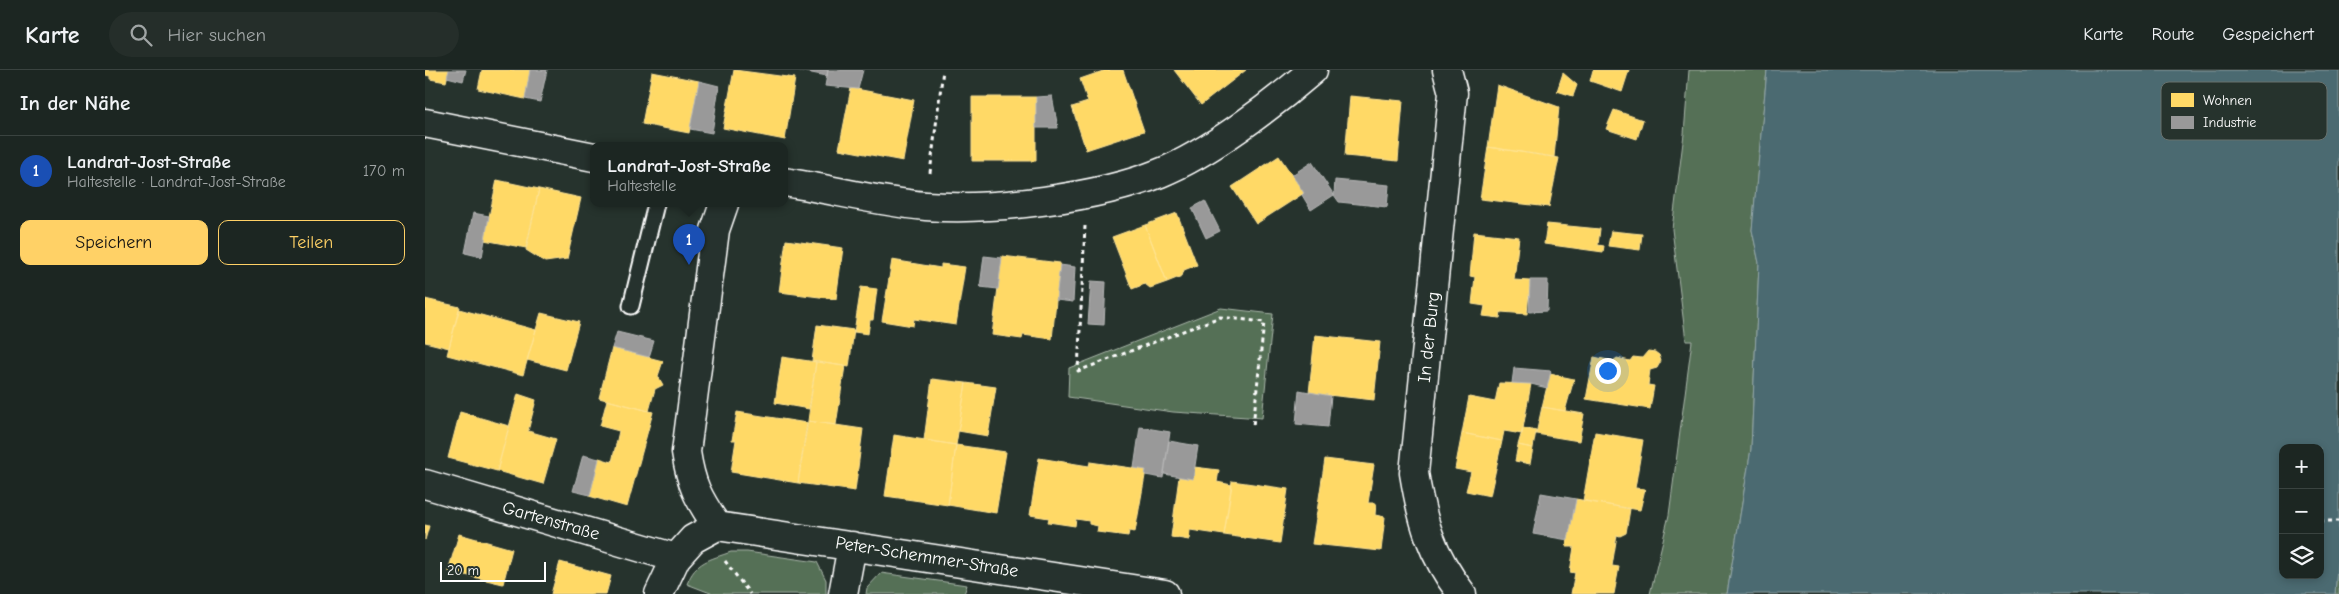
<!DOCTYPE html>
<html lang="de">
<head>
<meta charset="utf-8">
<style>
  body { margin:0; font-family:"Comic Neue",sans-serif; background:#252e2a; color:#f1f3f6 }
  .controls { position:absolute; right:15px; bottom:15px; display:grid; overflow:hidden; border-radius:10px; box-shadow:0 2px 8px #0003 }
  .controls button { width:45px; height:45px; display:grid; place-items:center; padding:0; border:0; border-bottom:1px solid #3a4340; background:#1c2622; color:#f1f3f6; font:25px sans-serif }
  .scale { position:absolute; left:15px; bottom:12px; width:106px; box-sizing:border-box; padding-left:5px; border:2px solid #fff; border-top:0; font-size:14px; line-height:18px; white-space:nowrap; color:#fff; -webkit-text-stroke:4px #26332d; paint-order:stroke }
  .you { position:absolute; left:1182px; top:300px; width:18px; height:18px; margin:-12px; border:4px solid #fff; border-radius:50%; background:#1a73e8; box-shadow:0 0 0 8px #1a73e833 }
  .badge { display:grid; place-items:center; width:32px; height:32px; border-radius:50%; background:#ffd166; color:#fff; font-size:16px; font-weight:700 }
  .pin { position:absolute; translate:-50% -41px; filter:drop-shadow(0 1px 2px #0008) }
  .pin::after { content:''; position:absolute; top:26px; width:18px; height:15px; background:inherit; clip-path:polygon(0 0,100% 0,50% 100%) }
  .popup { position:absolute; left:165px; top:72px; width:198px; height:65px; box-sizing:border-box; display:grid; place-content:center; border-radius:10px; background:#1c2622; filter:drop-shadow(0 1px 4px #0005); font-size:16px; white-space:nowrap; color:#a0a5a5 }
  .popup b { font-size:19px; color:#f1f3f6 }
  .popup::after { content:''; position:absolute; left:50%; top:100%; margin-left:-10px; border:10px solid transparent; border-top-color:#1c2622 }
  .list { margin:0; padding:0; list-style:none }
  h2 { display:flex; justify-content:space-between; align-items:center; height:65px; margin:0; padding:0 20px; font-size:21px }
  h2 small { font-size:16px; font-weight:400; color:#a0a5a5 }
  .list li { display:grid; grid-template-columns:32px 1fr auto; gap:15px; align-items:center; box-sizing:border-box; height:70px; padding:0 20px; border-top:1px solid #3a4340 }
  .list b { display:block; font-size:19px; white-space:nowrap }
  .list p { margin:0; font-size:16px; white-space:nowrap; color:#a0a5a5 }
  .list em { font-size:16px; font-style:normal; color:#a0a5a5 }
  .actions { display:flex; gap:10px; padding:15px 20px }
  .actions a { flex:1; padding:11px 0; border:1px solid #ffd166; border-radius:10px; text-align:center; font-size:18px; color:#ffd166 }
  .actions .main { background:#ffd166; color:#111 }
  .icon { flex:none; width:28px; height:28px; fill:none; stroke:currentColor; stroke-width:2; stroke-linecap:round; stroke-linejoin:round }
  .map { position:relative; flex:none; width:1914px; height:524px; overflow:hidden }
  header { display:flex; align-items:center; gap:30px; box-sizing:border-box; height:70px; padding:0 25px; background:#1c2622; border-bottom:1px solid #3a4340 }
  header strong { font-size:24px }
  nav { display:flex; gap:28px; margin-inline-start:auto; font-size:18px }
  .search { width:350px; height:45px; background:#252e2a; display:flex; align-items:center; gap:12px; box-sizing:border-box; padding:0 18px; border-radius:28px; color:#a0a5a5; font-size:19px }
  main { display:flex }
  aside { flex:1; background:#1c2622 }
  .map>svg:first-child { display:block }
  .green { fill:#546f56; stroke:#aab7aa }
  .water { fill:#4b6a71; stroke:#93a6aa; fill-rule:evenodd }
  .homes { fill:#ffd966; stroke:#ffe494 }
  .industry { fill:#999; stroke:#b8b8b8 }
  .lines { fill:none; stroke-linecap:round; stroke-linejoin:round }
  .service-casing { stroke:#fff; stroke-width:19 }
  .minor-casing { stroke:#fff; stroke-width:31 }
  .path { stroke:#fff; stroke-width:3; stroke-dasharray:4 4; stroke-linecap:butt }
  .service { stroke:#26332d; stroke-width:15 }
  .minor { stroke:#26332d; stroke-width:28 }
  .labels { text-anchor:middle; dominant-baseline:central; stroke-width:5; stroke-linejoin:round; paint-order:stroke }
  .street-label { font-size:18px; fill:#fff; stroke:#26332d }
  .key { fill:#26332d; stroke:#67706c; stroke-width:1 }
  .key-label { font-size:14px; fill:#fff }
</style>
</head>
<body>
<header>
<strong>Karte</strong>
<div class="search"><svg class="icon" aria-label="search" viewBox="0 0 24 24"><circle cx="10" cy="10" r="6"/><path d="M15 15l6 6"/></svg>Hier suchen</div>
<nav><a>Karte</a><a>Route</a><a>Gespeichert</a></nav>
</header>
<main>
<aside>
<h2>In der Nähe<small></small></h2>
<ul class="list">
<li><span class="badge" style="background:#1a4fb4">1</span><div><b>Landrat-Jost-Straße</b><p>Haltestelle · Landrat-Jost-Straße</p></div><em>170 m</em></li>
</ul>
<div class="actions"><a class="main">Speichern</a><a>Teilen</a></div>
</aside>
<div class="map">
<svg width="1914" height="524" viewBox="0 0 1914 524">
  <rect width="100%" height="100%" fill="#26332d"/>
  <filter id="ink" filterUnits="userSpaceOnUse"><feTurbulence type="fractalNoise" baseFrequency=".02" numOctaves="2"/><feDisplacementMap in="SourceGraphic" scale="10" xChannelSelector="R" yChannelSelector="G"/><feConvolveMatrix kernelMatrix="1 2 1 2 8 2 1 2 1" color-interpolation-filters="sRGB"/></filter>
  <g filter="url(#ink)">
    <!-- green -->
    <path class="green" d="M 1264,0 L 1342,0 L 1327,160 L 1334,193 L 1326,379 L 1302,524 L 1225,524 L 1244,445 L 1267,271 L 1261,271 L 1247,159 L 1259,64 Z
      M 796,238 L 848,244 L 837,348 L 748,342 L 643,327 L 644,298 Z
      M 1914,471 L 1914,524 L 1910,524 Z
      M 306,482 L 322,482 L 392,492 L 401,510 L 401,524 L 288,524 L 262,514 C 271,491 284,490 306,482 Z
      M 456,503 L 542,515 L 539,524 L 441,524 L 442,518 Z"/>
    <!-- water -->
    <path class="water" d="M 1342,0 L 1914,0 L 1914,471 L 1910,524 L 1302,524 L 1326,379 L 1334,193 L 1327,160 ZM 1858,378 L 1895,378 L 1895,505 L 1858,505 Z"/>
    <!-- homes -->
    <path class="homes" d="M 0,0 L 24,0 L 21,12 L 5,9 L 5,6 L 0,5 Z
      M 57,0 L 105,0 L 100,29 L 53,19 Z
      M 309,0 L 370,8 L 360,70 L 298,58 Z
      M 681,0 L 698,0 L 719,61 L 661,80 L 647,37 L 663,32 L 655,9 Z
      M 749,0 L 821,0 L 776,35 Z
      M 1168,0 L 1204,0 L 1197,22 L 1165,11 Z
      M 227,2 L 274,11 L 264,63 L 217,54 Z
      M 1138,3 L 1152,15 L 1148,26 L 1132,21 Z
      M 1072,15 L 1134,37 L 1129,87 L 1063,77 Z
      M 426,18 L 489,30 L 478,91 L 414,79 Z
      M 925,26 L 978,31 L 973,91 L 920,86 Z
      M 547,27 L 611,27 L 611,91 L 547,91 Z
      M 1189,40 L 1218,50 L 1212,69 L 1181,59 Z
      M 1063,77 L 1134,88 L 1124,137 L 1055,129 Z
      M 854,86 L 879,123 L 831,154 L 807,117 Z
      M 72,110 L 114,119 L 101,178 L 59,170 Z
      M 114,119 L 156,128 L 142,189 L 120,192 L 101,180 Z
      M 752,143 L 772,195 L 759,200 L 757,206 L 742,212 L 720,155 Z
      M 1122,154 L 1175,159 L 1173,175 L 1179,176 L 1178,182 L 1119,174 Z
      M 720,155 L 742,212 L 725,218 L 720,214 L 707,219 L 687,167 Z
      M 1186,161 L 1217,164 L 1215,180 L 1183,176 Z
      M 1049,162 L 1094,167 L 1089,210 L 1105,211 L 1102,244 L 1076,242 L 1075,248 L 1058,246 L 1060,236 L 1047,234 L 1050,207 L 1045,206 Z
      M 361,170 L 418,178 L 411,229 L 354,222 Z
      M 577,186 L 635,193 L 627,269 L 598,265 L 597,269 L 567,265 Z
      M 467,190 L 516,198 L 516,194 L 540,197 L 531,255 L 489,249 L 488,256 L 457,251 Z
      M 436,217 L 452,219 L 448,250 L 445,250 L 443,264 L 429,262 Z
      M 0,229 L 35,237 L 24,278 L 0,272 Z
      M 34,239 L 111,260 L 98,305 L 22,285 Z
      M 116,243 L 154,252 L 141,300 L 102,290 Z
      M 392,255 L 429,260 L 424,297 L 387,291 Z
      M 890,265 L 955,272 L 949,330 L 884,323 Z
      M 187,278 L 238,291 L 233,306 L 238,315 L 230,319 L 224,341 L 174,328 Z
      M 1223,281 L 1230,282 L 1234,285 L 1236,291 L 1232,298 L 1225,300 L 1223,315 L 1229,316 L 1225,339 L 1161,329 L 1169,287 L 1188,291 L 1192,288 L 1205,291 L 1208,287 L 1217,288 Z
      M 357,287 L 391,292 L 384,339 L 350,333 Z
      M 391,292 L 420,296 L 411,355 L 383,351 Z
      M 1125,304 L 1149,309 L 1140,341 L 1117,337 Z
      M 507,309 L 541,313 L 531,375 L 499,370 Z
      M 541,313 L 571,317 L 563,366 L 533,361 Z
      M 1074,313 L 1106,314 L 1097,364 L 1079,361 L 1077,371 L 1037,363 L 1044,327 L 1070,332 Z
      M 93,324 L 111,330 L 103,361 L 131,369 L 118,414 L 72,401 Z
      M 182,330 L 228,342 L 202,437 L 164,426 L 174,388 L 187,392 L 194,361 L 175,356 Z
      M 1117,337 L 1159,344 L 1154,371 L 1111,364 Z
      M 35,342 L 84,356 L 72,401 L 23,388 Z
      M 312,342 L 382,353 L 373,413 L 306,402 L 311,370 L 307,370 Z
      M 383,351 L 438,359 L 430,421 L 373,413 Z
      M 1098,358 L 1111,361 L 1108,378 L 1093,375 Z
      M 1170,362 L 1218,370 L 1210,418 L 1220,419 L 1215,440 L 1158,431 Z
      M 1037,363 L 1077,371 L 1065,426 L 1041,421 L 1046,402 L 1030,399 Z
      M 469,365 L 531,375 L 523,435 L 460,426 Z
      M 531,375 L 581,382 L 571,443 L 523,435 Z
      M 1093,375 L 1108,378 L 1105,394 L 1090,391 Z
      M 614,388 L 664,396 L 665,392 L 721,400 L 710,462 L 704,461 L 703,466 L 672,462 L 673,456 L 664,454 L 664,451 L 651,449 L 650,456 L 623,452 L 624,448 L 605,445 Z
      M 900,389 L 949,395 L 943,433 L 951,433 L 950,445 L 960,447 L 956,481 L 887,474 Z
      M 769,397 L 794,400 L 792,412 L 807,415 L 799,465 L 765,460 L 764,470 L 746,467 L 754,407 L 768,409 Z
      M 807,411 L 863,419 L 855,473 L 799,465 Z
      M 1151,429 L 1205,439 L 1201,463 L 1195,466 L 1192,465 L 1187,496 L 1194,497 L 1189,524 L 1146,524 L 1150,503 L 1145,502 L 1149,477 L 1141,477 Z
      M 0,455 L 4,456 L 0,470 Z
      M 34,464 L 87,479 L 78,514 L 23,501 Z
      M 135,492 L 186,506 L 181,524 L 126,524 Z"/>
    <!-- industry -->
    <path class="industry" d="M 24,0 L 41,0 L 38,11 L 22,7 Z
      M 105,0 L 122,0 L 115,32 L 100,29 Z
      M 371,0 L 403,0 L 402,6 Z
      M 403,0 L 438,0 L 433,19 L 400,16 Z
      M 274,11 L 294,16 L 287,63 L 265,59 Z
      M 627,26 L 633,58 L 611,58 L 611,27 Z
      M 887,92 L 909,125 L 886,140 L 877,125 L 879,123 L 867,105 Z
      M 910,110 L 964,115 L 962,137 L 914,132 L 909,125 Z
      M 780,131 L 795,161 L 781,168 L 767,138 Z
      M 48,143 L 64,146 L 57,187 L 40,183 Z
      M 559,186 L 577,188 L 573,219 L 555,217 Z
      M 635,195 L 650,197 L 648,232 L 631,230 Z
      M 1105,210 L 1123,210 L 1122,241 L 1104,242 Z
      M 666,211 L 681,212 L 679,255 L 663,254 Z
      M 192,262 L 229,271 L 224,287 L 187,278 Z
      M 1089,298 L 1126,301 L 1122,318 L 1106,314 L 1087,313 Z
      M 874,320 L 906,326 L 903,357 L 871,354 Z
      M 715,357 L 745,362 L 738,408 L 720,405 L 721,400 L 709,398 Z
      M 744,371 L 773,376 L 768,409 L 739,404 Z
      M 158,385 L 174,389 L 165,425 L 148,421 Z
      M 1116,423 L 1151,429 L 1143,470 L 1108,464 Z"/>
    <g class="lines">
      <!-- service casing -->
      <g class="service-casing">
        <path id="service" d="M 206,236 L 231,134"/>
      </g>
      <!-- minor casing -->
      <g class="minor-casing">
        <path id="minor" d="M 1022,0 L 1028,23 L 989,403 C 997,451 1006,484 1037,524
          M 0,53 L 169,87
          M 359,112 C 406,119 453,132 501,136 C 567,141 673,128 735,103 C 783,84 849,34 888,0
          M 0,414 L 251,488
          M 292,456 L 740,524
          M 292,456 C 273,428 266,415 261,382 L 290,160 L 299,134
          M 234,524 L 251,488 L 268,469 L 292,456
          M 418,524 L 427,476"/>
      </g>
      <!-- path -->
      <path class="path" d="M 505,103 L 518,0
        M 660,156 L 653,301 L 795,247 L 839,252 L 828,356
        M 1895,451 L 1914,451
        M 300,491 L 325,524"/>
      <!-- service -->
      <use href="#service" class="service"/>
      <!-- minor -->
      <use href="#minor" class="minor"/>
    </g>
  </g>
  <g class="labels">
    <!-- street labels -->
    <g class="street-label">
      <text transform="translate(1004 267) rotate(-84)">In der Burg</text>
      <text transform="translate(126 451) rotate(16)">Gartenstraße</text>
      <text transform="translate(502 487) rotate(9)">Peter-Schemmer-Straße</text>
    </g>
  </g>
  <!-- legend -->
  <rect x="1736" y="12" width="166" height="58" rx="8" class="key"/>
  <rect x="1746" y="23" width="23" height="14" fill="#ffd966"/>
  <rect x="1746" y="46" width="23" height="13" fill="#999"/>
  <g class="key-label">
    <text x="1778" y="35">Wohnen</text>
    <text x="1778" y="57">Industrie</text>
  </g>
</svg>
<div class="controls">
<button>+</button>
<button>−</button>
<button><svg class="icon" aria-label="layers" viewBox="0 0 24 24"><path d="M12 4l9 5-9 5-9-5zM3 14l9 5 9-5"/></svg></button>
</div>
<div class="scale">20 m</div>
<div class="you"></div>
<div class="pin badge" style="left:264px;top:195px;background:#1a4fb4">1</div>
<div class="popup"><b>Landrat-Jost-Straße</b>Haltestelle</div>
</div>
</main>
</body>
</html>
